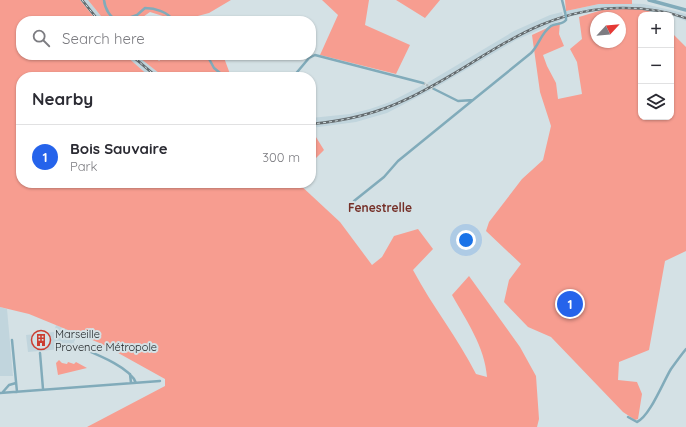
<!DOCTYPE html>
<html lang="en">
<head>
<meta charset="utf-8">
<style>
  body { margin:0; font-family:Quicksand,sans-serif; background:#f7f7f7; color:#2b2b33 }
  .controls { position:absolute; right:12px; top:12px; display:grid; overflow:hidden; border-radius:8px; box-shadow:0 1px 3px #0004 }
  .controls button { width:36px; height:36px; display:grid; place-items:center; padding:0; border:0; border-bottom:1px solid #e1e1e2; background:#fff; color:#2b2b33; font:20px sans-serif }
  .compass { position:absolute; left:590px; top:12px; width:36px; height:36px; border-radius:50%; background:#fff; box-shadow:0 1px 3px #0004; rotate:64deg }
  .you { position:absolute; left:466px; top:240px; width:14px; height:14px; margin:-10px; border:3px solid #fff; border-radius:50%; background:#1a73e8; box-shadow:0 0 0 6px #1a73e833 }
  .badge { display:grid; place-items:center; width:26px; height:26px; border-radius:50%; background:#2563eb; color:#fff; font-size:13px; font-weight:700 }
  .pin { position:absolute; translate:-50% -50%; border:2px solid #fff; box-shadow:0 1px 4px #0006 }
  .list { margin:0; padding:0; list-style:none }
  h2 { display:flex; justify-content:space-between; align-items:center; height:52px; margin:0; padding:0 16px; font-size:17px }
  h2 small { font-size:13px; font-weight:400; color:#7c7c81 }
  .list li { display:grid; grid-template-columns:26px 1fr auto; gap:12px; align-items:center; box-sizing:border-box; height:64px; padding:0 16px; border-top:1px solid #e1e1e2 }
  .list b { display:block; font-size:15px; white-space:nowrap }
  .list p { margin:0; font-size:13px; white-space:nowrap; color:#7c7c81 }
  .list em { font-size:13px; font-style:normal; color:#7c7c81 }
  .icon { flex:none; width:22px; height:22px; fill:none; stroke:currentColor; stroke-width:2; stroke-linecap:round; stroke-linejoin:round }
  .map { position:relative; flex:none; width:686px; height:427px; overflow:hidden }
  .search { position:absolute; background:#fff; box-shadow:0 1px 3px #0004; left:16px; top:16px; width:300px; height:44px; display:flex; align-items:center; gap:10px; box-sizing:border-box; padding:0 14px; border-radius:16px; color:#7c7c81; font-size:15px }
  .panel { position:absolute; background:#fff; box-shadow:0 1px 3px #0004; left:16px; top:72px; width:300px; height:116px; border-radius:16px }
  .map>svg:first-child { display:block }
  .built { fill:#c1d5dd }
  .green { fill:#f79d90; fill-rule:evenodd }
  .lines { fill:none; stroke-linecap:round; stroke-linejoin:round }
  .minor-tunnel { stroke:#afbabe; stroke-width:2.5; stroke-dasharray:2.5 1; stroke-linecap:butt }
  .minor { stroke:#81abba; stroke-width:2.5 }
  .tertiary { stroke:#81abba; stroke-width:3.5 }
  .rail-casing { stroke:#636a6d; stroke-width:2.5 }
  .rail { stroke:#d4e1e5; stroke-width:1; stroke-dasharray:3; stroke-linecap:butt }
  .minor-bridge { stroke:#81abba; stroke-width:2.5 }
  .labels { text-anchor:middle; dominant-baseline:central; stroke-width:4; stroke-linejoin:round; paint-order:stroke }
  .poi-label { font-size:11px; fill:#1b1f21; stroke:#d4e1e5; text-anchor:start }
  .neighbourhood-label { font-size:12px; font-weight:bold; fill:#752f27; stroke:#d4e1e5 }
</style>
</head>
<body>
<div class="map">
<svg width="686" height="427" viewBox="0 0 686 427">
  <rect width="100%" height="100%" fill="#d4e1e5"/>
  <!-- built -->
  <path class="built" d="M 80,0 L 88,0 L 105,21 L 97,21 Z
    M 616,3 L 644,4 L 675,11 L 686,14 L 686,21 L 671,15 L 635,10 L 602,10 L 568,17 L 566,11 L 599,4 Z
    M 562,12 L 564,19 L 516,40 L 435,88 L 427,83 L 514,31 L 550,15 Z
    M 125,55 L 136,55 L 164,77 L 150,77 Z
    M 423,85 L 431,90 L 387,113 L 356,122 L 311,128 L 311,118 L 350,114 L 370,109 L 390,102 Z
    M 0,307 L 7,309 L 13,376 L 0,376 Z
    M 56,325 L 78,334 L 69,352 L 61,349 L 28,352 L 26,335 L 54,332 Z"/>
  <!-- green -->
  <path class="green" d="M 0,0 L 80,0 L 97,21 L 21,21 L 21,55 L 125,55 L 150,77 L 21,77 L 21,183 L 298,183 L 340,222 L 372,265 L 382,257 L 394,236 L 418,229 L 433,249 L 413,270 C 432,306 458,338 476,374 L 487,377 C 485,347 466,320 452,295 L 469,276 L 520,347 L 536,376 L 539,419 L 537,427 L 87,427 L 165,386 L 165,379 L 102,344 L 29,314 L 0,307 Z
    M 88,0 L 231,0 L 209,13 L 179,21 L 150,12 L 137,21 L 105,21 Z
    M 322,0 L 369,0 L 365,25 L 410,45 L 396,74 L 320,55 L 338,15 Z
    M 396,0 L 440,0 L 425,18 Z
    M 565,0 L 632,0 L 632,4 L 599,4 L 566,11 Z
    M 602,10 C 615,10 646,6 656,15 L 641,15 L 641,117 L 671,117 L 671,32 L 686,47 L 686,251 L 665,261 L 649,350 L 619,362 L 618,380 L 637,382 L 642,394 L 638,419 L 635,420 L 623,412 L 551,337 L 528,327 L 504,302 L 509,280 L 521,264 L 486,231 L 489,222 L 522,179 L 543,160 L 551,126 L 540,92 L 532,35 L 560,22 L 559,34 L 564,46 L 543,55 L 547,66 L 556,83 L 558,99 L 582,94 L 577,62 L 570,49 L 582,39 L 579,17 ZM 596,18 L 620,18 L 620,42 L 596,42 Z
    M 136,55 L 153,55 L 159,61 L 166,55 L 223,55 L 230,74 L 228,77 L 164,77 Z
    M 311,129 L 324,150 L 311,163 Z
    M 59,360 L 62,363 L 67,364 L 68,362 L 74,364 L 76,362 L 87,368 L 58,375 L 56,363 Z"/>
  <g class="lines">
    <!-- minor-tunnel -->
    <path class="minor-tunnel" d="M 423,83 L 434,89"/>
    <!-- minor -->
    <path class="minor" d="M 104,0 C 105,9 110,18 119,21
      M 562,0 L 565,12
      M 120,21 L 137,15 L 145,8 C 155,8 168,12 174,21
      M 200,55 L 208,57 L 214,68 L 225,77
      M 293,77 L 309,58 L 315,55 L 423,83
      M 434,89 L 458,101 L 473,100 L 531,53 C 539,45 541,33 551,26 C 556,23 562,25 566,20 L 566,17
      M 354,201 L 384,177 L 398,161 L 473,100
      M 12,340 L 17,392
      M 74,345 C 90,352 130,366 136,383
      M 40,353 L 43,389
      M 130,374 L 131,383
      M 0,393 L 160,381
      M 2,393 L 9,385 L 16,383
      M 628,417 L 637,422 C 650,416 663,382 671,369 C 676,362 681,355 686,349"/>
    <!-- tertiary -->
    <path class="tertiary" d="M 649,0 L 686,10"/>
    <!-- rail casing -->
    <g class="rail-casing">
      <path id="rail" d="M 82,0 L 99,21
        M 131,55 L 157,77
        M 311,124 C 345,121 376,114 407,99 C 482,64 535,7 624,8 C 645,8 666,11 686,18"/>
    </g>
    <!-- rail -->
    <use href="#rail" class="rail"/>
    <!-- minor-bridge -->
    <path class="minor-bridge" d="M 565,12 L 566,17"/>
  </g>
  <!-- icons -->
  <defs>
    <g id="building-ring" transform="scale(1)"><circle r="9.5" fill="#d4e1e5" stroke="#cb3e32" stroke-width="1.5"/><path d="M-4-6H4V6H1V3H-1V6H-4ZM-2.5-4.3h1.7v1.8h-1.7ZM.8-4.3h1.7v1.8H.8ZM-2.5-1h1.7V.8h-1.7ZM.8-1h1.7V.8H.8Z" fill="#cb3e32"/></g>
  </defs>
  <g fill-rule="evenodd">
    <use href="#building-ring" x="41" y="340"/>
  </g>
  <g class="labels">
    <!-- poi labels -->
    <g class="poi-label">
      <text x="55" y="334">Marseille<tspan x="55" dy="13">Provence Métropole</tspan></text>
    </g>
    <!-- neighbourhood labels -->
    <g class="neighbourhood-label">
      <text x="380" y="207">Fenestrelle</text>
    </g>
  </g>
</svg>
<div class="controls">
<button>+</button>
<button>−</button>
<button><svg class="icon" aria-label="layers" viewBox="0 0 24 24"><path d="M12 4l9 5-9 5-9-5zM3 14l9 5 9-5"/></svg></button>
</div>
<svg class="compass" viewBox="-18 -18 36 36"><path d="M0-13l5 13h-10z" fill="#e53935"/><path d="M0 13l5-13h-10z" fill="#7c7c81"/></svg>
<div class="you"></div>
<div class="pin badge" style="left:570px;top:304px">1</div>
<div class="search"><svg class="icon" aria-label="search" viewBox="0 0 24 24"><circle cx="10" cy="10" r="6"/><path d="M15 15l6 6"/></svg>Search here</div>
<section class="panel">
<h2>Nearby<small></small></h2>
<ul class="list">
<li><span class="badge">1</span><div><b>Bois Sauvaire</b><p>Park</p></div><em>300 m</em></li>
</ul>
</section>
</div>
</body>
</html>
